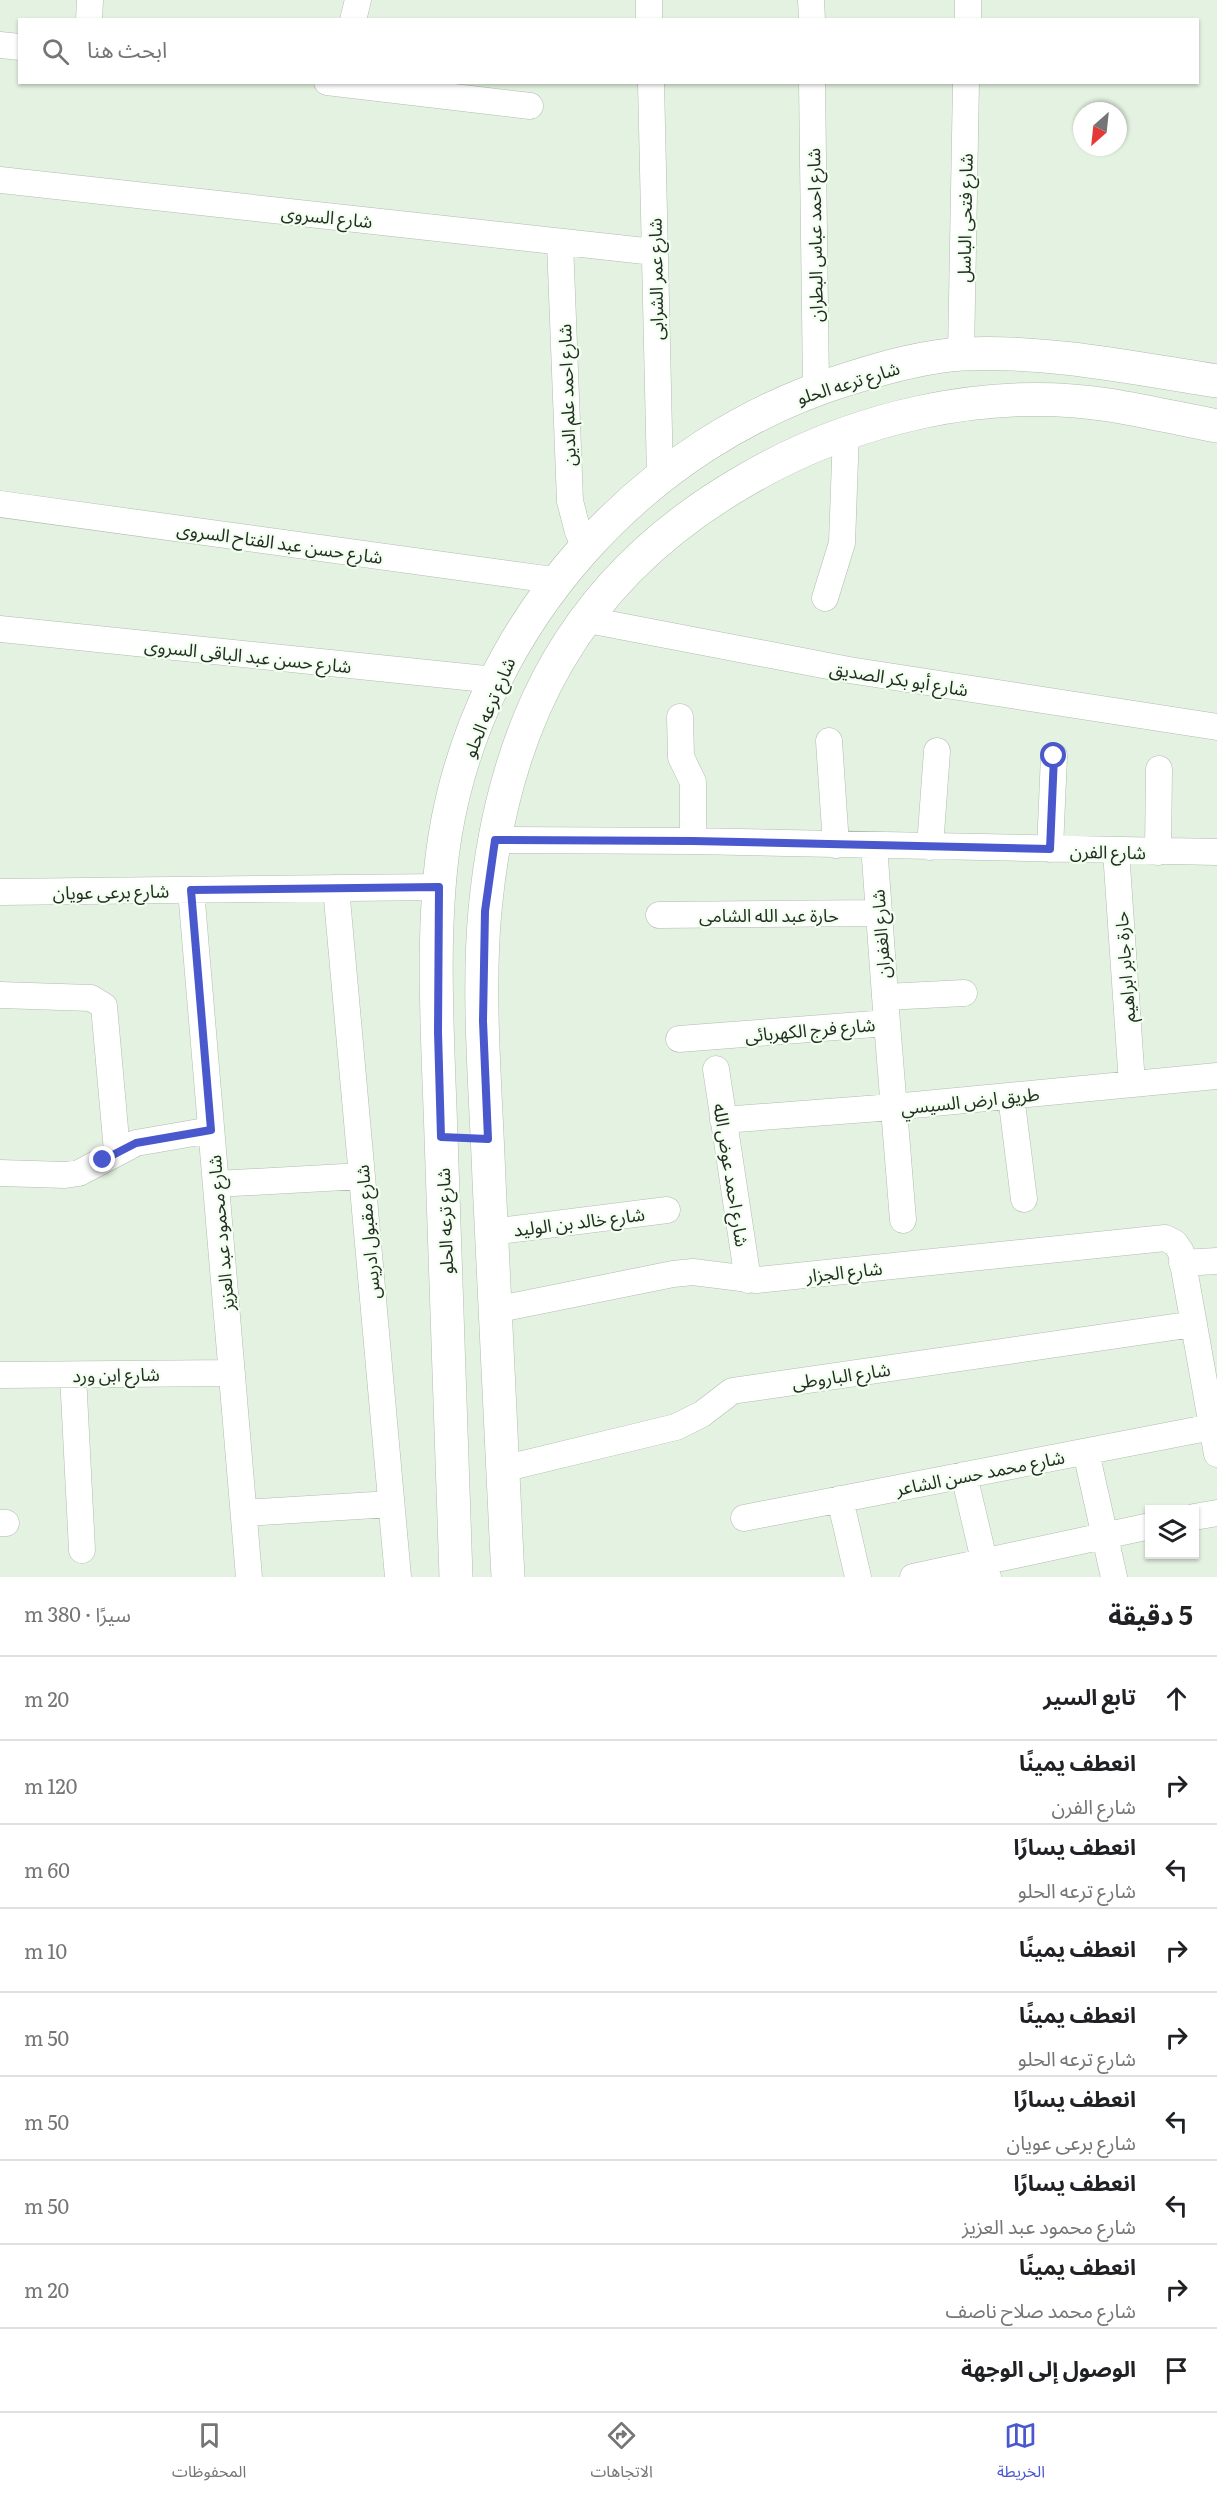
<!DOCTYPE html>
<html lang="ar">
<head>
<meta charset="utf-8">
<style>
  body { margin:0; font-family:Literata,"Noto Sans Arabic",serif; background:#f6f6f6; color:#202124; direction:rtl }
  .controls { position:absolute; right:18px; bottom:18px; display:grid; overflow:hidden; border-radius:0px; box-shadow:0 2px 4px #0004 }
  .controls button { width:54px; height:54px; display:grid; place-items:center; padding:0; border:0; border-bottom:2px solid #e0e0e0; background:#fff; color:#202124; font:30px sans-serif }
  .compass { position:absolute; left:1073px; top:102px; width:54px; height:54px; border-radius:50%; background:#fff; box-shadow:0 2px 4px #0004; rotate:207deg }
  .stop { position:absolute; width:18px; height:18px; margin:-14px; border:4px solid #4958cd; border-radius:50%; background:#fff }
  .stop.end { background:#4958cd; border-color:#fff; box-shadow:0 2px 6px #0008 }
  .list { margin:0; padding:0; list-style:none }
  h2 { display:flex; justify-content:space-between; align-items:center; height:78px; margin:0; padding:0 24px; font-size:26px }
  h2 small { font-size:20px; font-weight:400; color:#757577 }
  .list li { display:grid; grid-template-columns:39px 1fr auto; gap:18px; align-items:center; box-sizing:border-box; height:84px; padding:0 24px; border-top:2px solid #e0e0e0 }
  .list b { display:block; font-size:22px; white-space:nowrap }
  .list p { margin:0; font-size:20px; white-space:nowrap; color:#757577 }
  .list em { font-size:20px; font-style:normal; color:#757577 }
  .icon { flex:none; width:33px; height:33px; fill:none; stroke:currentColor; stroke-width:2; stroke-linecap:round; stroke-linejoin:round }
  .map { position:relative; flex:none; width:1217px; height:1577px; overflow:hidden; direction:ltr }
  .search { position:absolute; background:#fff; box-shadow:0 2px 4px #0004; left:18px; right:18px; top:18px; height:66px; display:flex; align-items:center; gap:15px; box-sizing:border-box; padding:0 21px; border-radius:0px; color:#757577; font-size:22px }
  .sheet { height:834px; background:#fff }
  nav { display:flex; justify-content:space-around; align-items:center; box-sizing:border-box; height:84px; border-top:2px solid #e0e0e0; background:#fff; font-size:16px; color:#757577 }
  nav a { display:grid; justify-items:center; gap:3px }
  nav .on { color:#4958cd }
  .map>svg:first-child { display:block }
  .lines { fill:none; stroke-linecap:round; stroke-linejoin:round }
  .minor-casing { stroke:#b0bdae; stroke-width:27 }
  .tertiary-casing { stroke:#b0bdae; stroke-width:34 }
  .minor { stroke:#fff; stroke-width:26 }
  .tertiary { stroke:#fff; stroke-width:33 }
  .route { stroke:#4958cd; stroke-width:8 }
  .labels { text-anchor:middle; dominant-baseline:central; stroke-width:4.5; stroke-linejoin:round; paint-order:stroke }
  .street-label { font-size:18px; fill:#252b25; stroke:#f1ffee }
</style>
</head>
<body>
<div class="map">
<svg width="1217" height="1577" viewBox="0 0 1217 1577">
  <rect width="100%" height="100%" fill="#e4f2e1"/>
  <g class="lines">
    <!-- minor casing -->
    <g class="minor-casing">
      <path id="minor" d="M 649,0 L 649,20
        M 811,0 L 812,20
        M 89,20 L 90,0
        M 353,20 L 358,0
        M 968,20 L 968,0
        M 0,45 L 20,47
        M 327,82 L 530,106
        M 651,82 L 660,476
        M 812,82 L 816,388
        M 0,180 L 654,252
        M 560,242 L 570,501 L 578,532 L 585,546
        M 961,354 L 966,82
        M 0,504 L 560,581
        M 825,598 L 842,543 L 846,432
        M 583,619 L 849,670 L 1217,727
        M 0,629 L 495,680
        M 680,717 L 681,757 L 693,782 L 693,841
        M 829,741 L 836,845
        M 495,840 L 693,841 L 1217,852
        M 874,845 L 887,1023
        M 930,847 L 937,751
        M 1050,849 L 1054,756
        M 1116,851 L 1132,1084
        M 1158,852 L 1159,769
        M 336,888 L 398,1577
        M 191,890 L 249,1577
        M 0,892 L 439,887
        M 659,915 L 878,913
        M 0,995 L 91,998 L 104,1006 L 117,1151
        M 885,997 L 964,993
        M 679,1039 L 887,1023 L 903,1220
        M 716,1069 L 748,1280
        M 1011,1096 L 1024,1199
        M 723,1120 L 893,1107 L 1217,1076
        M 0,1173 L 65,1175 L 79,1173 L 136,1143 L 211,1130
        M 216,1184 L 362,1176
        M 491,1232 L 667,1210
        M 1182,1263 L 1217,1261
        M 494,1310 L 673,1274 L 693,1272 L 757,1280 L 1165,1238 L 1175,1243 L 1181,1252 L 1217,1454
        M 0,1375 L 232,1373
        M 73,1375 L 82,1550
        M 1086,1452 L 1114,1577
        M 502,1469 L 676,1427 L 702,1414 L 732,1391 L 1194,1324
        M 964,1475 L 988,1577
        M 840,1499 L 858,1577
        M 244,1513 L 391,1504
        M 1194,1517 L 1217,1513
        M 744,1518 L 1217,1426
        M 0,1523 L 6,1523
        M 913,1577 L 1150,1526"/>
    </g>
    <!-- tertiary casing -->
    <g class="tertiary-casing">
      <path id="tertiary" d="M 456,1577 C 451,1430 446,1283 441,1136 C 438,1041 430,930 445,836 C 480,621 644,440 851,378 C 886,367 925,356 963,354 C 1048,350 1133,368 1217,381
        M 508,1577 C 501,1445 495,1313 489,1180 C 486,1093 477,997 485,910 C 503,720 576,578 744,481 C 851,418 985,386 1109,405 C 1145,411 1181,419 1217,426"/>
    </g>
    <!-- minor -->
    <use href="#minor" class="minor"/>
    <!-- tertiary -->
    <use href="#tertiary" class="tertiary"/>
  </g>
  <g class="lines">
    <!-- route -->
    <path class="route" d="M 103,1160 L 136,1143 L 211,1130 L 191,890 L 439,887 L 438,1032 L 441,1137 L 488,1139 L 483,1021 L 485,911 L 495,840 L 693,841 L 1050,849 L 1054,756"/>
  </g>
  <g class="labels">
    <!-- street labels -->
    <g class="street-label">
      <text transform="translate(327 216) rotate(6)">شارع السروى</text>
      <text transform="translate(964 218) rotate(-89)">شارع فتحى الباسل</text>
      <text transform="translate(814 235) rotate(-91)">شارع احمد عباس البطران</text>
      <text transform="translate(655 279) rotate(-91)">شارع عمر الشرابى</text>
      <text transform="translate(848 382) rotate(-17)">شارع ترعه الحلو</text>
      <text transform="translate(566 395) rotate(-92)">شارع احمد علم الدين</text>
      <text transform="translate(280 542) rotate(8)">شارع حسن عبد الفتاح السروى</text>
      <text transform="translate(248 655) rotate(6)">شارع حسن عبد الباقى السروى</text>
      <text transform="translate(899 678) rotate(9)">شارع أبو بكر الصديق</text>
      <text transform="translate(488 707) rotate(-67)">شارع ترعه الحلو</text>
      <text transform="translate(1108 851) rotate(1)">شارع الفرن</text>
      <text transform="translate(111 891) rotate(-1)">شارع برعى عويان</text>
      <text x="769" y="914">حارة عبد الله الشامى</text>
      <text transform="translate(880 934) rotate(-94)">شارع الغفران</text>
      <text transform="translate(1124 967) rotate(-94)">حارة جابر ابراهيم</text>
      <text transform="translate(810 1029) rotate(-5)">شارع فرج الكهربائى</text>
      <text transform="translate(970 1100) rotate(-6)">طريق ارض السيسي</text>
      <text transform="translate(732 1175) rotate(81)">شارع احمد عوض الله</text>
      <text transform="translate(444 1221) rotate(-92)">شارع ترعه الحلو</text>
      <text transform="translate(579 1221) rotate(-7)">شارع خالد بن الوليد</text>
      <text transform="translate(367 1232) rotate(-95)">شارع مقبول ادريس</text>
      <text transform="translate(220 1233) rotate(-95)">شارع محمود عبد العزيز</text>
      <text transform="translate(844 1271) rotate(-6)">شارع الجزار</text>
      <text transform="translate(116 1374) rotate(-1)">شارع ابن ورد</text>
      <text transform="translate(841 1375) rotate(-8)">شارع الباروطى</text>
      <text transform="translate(980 1472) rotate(-11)">شارع محمد حسن الشاعر</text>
    </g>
  </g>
</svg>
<div class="controls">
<button><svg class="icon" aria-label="layers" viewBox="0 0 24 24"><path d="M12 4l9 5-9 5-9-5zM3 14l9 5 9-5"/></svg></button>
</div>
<svg class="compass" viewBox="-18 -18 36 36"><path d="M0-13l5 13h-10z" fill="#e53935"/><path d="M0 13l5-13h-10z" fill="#757577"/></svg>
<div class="stop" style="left:1054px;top:756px"></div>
<div class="stop end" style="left:103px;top:1160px"></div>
<div class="search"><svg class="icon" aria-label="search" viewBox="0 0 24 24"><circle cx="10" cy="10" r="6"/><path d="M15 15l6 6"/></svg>ابحث هنا</div>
</div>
<section class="sheet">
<h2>5 دقيقة<small>سيرًا · 380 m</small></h2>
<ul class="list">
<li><svg class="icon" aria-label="ahead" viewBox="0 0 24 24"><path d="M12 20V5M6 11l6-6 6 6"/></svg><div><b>تابع السير</b></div><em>20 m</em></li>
<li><svg class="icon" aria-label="right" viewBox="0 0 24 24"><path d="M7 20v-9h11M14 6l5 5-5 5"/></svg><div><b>انعطف يمينًا</b><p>شارع الفرن</p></div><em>120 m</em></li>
<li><svg class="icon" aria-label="left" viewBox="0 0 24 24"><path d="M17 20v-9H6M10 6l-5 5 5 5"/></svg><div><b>انعطف يسارًا</b><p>شارع ترعه الحلو</p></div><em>60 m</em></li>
<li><svg class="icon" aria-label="right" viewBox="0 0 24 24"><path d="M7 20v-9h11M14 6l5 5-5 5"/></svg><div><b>انعطف يمينًا</b></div><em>10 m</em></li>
<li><svg class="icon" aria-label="right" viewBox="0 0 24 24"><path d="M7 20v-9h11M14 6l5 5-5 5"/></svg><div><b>انعطف يمينًا</b><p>شارع ترعه الحلو</p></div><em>50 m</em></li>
<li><svg class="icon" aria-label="left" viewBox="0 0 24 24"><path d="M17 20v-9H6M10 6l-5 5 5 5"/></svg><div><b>انعطف يسارًا</b><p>شارع برعى عويان</p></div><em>50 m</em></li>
<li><svg class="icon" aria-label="left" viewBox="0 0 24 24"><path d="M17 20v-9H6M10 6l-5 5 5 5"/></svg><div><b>انعطف يسارًا</b><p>شارع محمود عبد العزيز</p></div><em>50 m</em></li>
<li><svg class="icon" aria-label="right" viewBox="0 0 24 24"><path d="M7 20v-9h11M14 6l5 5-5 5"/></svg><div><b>انعطف يمينًا</b><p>شارع محمد صلاح ناصف</p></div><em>20 m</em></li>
<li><svg class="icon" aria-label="arrive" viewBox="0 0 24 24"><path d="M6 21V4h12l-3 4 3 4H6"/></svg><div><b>الوصول إلى الوجهة</b></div></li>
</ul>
</section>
<nav>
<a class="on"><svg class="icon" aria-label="map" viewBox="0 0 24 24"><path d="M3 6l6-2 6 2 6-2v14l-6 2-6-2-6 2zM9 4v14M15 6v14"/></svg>الخريطة</a>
<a><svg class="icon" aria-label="directions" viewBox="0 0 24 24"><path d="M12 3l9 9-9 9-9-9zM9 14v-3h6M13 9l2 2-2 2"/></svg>الاتجاهات</a>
<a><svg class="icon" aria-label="saved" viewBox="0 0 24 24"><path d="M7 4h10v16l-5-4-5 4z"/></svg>المحفوظات</a>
</nav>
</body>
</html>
